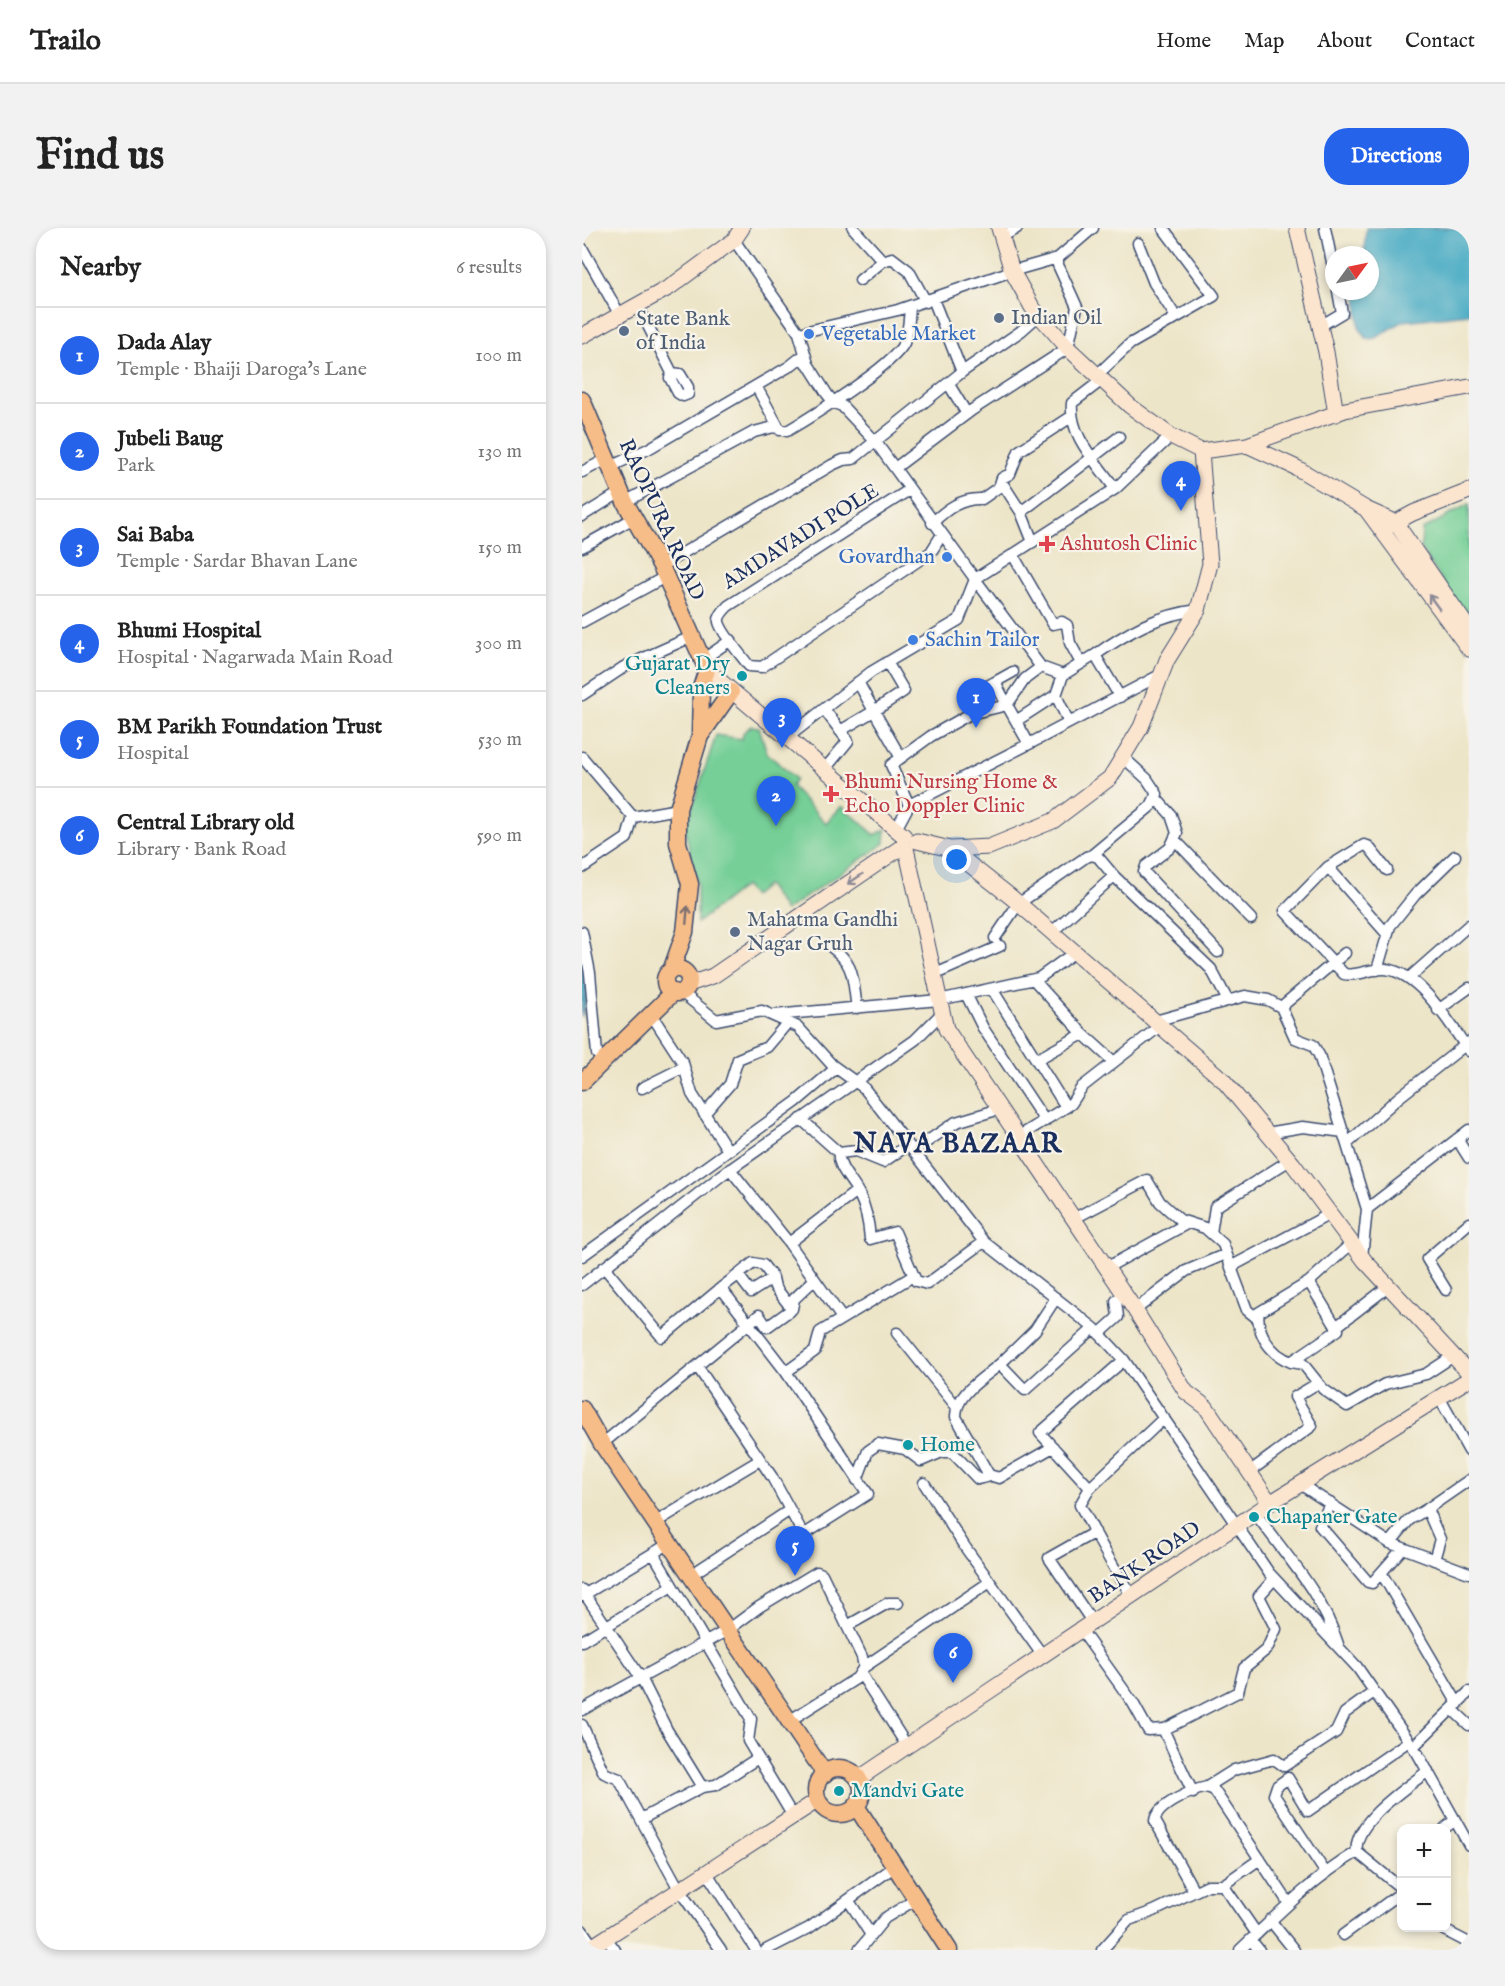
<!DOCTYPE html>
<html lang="en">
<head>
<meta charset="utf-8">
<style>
  body { margin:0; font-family:"IM FELL English",serif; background:#f2f2f2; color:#222 }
  .controls { position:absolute; right:18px; bottom:18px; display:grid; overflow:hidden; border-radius:12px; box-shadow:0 3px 9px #0003 }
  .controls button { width:54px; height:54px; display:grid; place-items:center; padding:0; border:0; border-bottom:2px solid #e0e0e0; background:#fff; color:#222; font:30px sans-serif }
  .compass { position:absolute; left:743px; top:18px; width:54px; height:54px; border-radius:50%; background:#fff; box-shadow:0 3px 9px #0003; rotate:57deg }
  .you { position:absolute; left:375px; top:632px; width:21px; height:21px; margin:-15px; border:4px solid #fff; border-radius:50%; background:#1a73e8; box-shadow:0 0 0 9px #1a73e833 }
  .badge { display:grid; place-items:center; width:39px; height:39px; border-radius:50%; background:#2563eb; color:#fff; font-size:20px; font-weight:700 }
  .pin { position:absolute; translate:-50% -50px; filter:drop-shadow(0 2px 3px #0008) }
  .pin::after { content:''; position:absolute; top:32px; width:21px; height:18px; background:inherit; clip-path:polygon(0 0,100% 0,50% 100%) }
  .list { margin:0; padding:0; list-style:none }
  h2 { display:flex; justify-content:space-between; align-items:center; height:78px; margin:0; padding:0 24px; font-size:26px }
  h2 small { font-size:20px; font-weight:400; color:#767676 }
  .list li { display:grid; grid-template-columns:39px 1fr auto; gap:18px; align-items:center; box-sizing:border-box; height:96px; padding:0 24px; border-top:2px solid #e0e0e0 }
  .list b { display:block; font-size:22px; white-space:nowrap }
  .list p { margin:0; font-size:20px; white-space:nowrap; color:#767676 }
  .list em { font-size:20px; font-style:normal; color:#767676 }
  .map { position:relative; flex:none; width:887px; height:1722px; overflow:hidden; border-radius:24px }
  header { display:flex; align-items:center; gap:36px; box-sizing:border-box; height:84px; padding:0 30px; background:#fff; border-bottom:2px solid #e0e0e0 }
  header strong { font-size:28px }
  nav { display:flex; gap:33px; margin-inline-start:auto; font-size:21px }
  .intro { display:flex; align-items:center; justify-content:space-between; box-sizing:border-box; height:144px; padding:0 36px }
  h1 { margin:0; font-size:42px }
  .button { padding:15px 27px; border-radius:24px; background:#2563eb; color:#fff; font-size:21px; font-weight:700 }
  main { display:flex; gap:36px; padding:0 36px }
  aside { flex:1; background:#fff; border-radius:24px; box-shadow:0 3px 9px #0003 }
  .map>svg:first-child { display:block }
  .green { fill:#74cf96; stroke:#487f7a; stroke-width:1.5 }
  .water { fill:#43a9c3; stroke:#2f6c90; stroke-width:1.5 }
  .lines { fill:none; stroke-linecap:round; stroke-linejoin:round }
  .street-casing { stroke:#3a4a6e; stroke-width:13 }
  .secondary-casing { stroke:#3a4a6e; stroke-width:17 }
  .primary-casing { stroke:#3a4a6e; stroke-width:19 }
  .street { stroke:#fff; stroke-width:10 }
  .secondary { stroke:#fce5cf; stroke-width:15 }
  .primary { stroke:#f7bd88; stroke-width:16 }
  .oneway { stroke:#8c8a96 }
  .oneway2 { stroke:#7e6f71 }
  .service-dot { fill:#5c6f8a; stroke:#f7f3e8; stroke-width:2 }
  .shop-dot { fill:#3f7fe0; stroke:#f7f3e8; stroke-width:2 }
  .health-dot { fill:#e0444e; stroke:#f7f3e8; stroke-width:2 }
  .culture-dot { fill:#0f9aa8; stroke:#f7f3e8; stroke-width:2 }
  .labels { text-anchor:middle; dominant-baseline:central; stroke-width:4.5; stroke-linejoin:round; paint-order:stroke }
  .service-label { font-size:21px; fill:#4e5e75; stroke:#f7f3e8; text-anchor:start }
  .shop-label { font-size:21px; fill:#366cbe; stroke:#f7f3e8; text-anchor:start }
  .street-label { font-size:21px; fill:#1b2f5e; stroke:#f7f3e8 }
  .health-label { font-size:21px; fill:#be3a42; stroke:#f7f3e8; text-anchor:start }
  .culture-label { font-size:21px; fill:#0d838f; stroke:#f7f3e8; text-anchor:start }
  .district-label { font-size:27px; font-weight:bold; letter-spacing:1.5px; fill:#1b2f5e; stroke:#f7f3e8 }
</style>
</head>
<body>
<header>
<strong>Trailo</strong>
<nav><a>Home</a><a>Map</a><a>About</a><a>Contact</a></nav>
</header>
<div class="intro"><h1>Find us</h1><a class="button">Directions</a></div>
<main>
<aside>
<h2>Nearby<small>6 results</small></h2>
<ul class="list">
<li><span class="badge">1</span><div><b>Dada Alay</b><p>Temple · Bhaiji Daroga's Lane</p></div><em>100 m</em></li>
<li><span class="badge">2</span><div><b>Jubeli Baug</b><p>Park</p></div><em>130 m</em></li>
<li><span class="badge">3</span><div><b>Sai Baba</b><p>Temple · Sardar Bhavan Lane</p></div><em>150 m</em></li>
<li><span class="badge">4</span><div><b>Bhumi Hospital</b><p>Hospital · Nagarwada Main Road</p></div><em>300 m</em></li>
<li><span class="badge">5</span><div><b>BM Parikh Foundation Trust</b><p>Hospital</p></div><em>530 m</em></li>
<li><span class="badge">6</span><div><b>Central Library old</b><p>Library · Bank Road</p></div><em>590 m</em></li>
</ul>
</aside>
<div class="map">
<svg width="887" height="1722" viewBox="0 0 887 1722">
  <rect width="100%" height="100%" fill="#f7f3e8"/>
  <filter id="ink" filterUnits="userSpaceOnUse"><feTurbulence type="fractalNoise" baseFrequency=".0167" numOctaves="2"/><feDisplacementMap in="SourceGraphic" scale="12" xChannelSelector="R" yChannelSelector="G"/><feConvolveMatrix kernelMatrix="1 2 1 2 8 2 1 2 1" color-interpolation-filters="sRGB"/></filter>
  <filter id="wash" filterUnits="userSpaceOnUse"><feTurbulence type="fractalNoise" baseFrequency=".008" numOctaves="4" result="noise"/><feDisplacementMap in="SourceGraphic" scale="24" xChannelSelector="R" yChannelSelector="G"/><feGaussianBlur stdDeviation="1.35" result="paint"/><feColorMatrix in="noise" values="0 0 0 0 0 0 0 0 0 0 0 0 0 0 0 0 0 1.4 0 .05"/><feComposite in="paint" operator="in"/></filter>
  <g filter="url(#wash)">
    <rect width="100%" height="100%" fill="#ede5c8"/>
    <!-- green -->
    <path class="green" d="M 887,276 L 887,392 L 839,321 L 840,302 Z
      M 169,498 L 177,499 L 185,525 L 214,551 L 209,558 L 244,595 L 260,578 L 293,607 L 304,601 L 303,615 L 203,683 L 185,657 L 171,668 L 162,658 L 115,695 L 115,657 L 103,601 L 134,507 L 160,511 L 161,505 Z"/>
    <!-- water -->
    <path class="water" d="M 784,0 L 887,0 L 887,86 L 821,93 L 794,110 L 785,111 L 777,99 L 775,67 L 776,63 L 788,63 L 788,27 L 782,27 Z
      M 0,710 C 5,738 9,762 0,789 Z"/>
  </g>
  <g filter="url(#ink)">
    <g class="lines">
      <!-- street casing -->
      <g class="street-casing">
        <path id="street" d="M 271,0 L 301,33 L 310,30 L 327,43 L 344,74
          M 743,0 L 752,44
          M 420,9 L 435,0
          M 152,12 L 217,105 L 226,136 L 245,166 L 252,175 L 260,178 L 293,213 L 393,351 L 533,261 L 589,208
          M 556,15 L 572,55 L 594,89
          M 0,20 L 39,89
          M 278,52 L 301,33
          M 56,78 L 90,145 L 88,150 L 96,165 L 101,168 L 106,166 L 106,159 L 98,146 L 90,145
          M 738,98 L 760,85 L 756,63
          M 217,105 L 316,82 L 430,43 L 476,30
          M 380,144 L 439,103 L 457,87
          M 515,147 L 548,116 L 632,68 L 581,0
          M 520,152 L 490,175 C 487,209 515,234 533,261
          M 366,155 L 385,186
          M 174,158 L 198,202
          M 28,239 L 66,221 L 208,138 L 218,130 L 226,136
          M 313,240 L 390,182 L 486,120 L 495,79 L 476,37 L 476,30 L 511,0
          M 0,244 L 25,231
          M 419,253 L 439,284 L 537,209
          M 327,262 L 146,378 C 142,382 136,389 137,394 C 140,406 160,428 167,438 L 180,439 L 349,324 L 359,308
          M 43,274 L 172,204 L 192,199 L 205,203 C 229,189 312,137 322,115 C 327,104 327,90 328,79
          M 439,284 L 451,314
          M 0,288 L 39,264
          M 350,295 C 365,281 379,270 400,271 L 417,259 L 420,250 L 428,246 L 437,223 L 489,189
          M 0,319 L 52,290
          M 431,327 L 471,396 L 480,394 L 485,397 L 488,415 L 499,435
          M 79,338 L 250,237 L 261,232 L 271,231 L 380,144 L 351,71
          M 393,351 L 459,439
          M 0,394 L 83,349
          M 513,427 C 546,404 575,387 616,382
          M 120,432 L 149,412
          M 305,434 L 322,463 L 292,483 L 319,530
          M 431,444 L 413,454 L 425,477 L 443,451 L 459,439 L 481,447 L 474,467
          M 481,447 L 513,427 L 538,469
          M 394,464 L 413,454
          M 0,467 L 42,439 L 109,409
          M 242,481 L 266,513 L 243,541
          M 434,493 L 474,467 L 487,495
          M 258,503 L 292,483 L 276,454
          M 205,510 L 289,444 L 377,392 L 393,351
          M 0,529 L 51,589 L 96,581
          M 573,569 L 589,587 L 595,605 L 588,620 L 564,638 L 562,644 L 636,724
          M 327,577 L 309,537 L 349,508 L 388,486 L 425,477 L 447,516 L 580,446
          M 314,601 L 327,577 L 447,516
          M 592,611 L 669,691
          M 510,627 L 569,578 L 575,566 L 565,551 L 541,529
          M 746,639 L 782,617 L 786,618 L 805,642
          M 0,640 L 45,610 L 51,589
          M 0,704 L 8,745 L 15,826
          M 470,704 L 532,648 L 629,741 L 646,773
          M 805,706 L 746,639 L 703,683 L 762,746 C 776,749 788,740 803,741 C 838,744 868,796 887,823
          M 413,710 L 436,676 L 504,629 L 510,627 L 516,629 L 532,648
          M 248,718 C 274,737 270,750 275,780
          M 795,742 L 808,698 L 833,667 L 873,628
          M 351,747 L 418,718
          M 827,750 L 887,697
          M 452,752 L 501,806 L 532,834
          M 410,761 L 484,879
          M 99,764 L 134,792 L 180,783 L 216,799 L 250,837 L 282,860 L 402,1014 L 512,1100 L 542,1132 L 687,1345 L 775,1439 L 836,1526 L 887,1617
          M 384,766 L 401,800 L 463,893
          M 699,779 L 763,725
          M 856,782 L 887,760
          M 69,786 L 101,835 L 110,866 L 145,921
          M 193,787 L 357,772 L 457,750 L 493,724
          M 573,793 L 663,768 L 686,772 L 699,779 L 713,810 L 731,817 L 737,827 L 785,981 L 780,1029
          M 454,832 L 501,806
          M 60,860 L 102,839
          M 122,886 L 148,856 L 156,831 L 185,819 L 206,794
          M 219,891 L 257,925 L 274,923 L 301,934 L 326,917
          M 685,905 L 721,899 L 762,904
          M 436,909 L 489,876 L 500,859 L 578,798
          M 875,911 L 887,930
          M 766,915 L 816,870 L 887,814
          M 331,923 L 374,894 L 418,881
          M 257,925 C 255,939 270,952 277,966 C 284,980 287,996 288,1011 L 313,1004 L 334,1053 L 345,1056 L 402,1014
          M 148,941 L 207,1015 L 275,963
          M 785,981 L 887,902
          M 491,991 L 565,952 L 578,974 L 598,992 L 623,1000 L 641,1016 L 650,1042
          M 629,1005 L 633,979 L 708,932
          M 207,1015 L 260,1090
          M 770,1015 L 727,1054 L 676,1085 C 676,1111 694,1134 721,1136 L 741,1161 L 765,1178 L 803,1156 L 844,1146 L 873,1127
          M 0,1028 L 214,874 L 254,840
          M 22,1039 L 80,1109 L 139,1060 L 204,1144 L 233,1123 L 238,1104 L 331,1048
          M 524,1040 L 606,995
          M 156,1047 L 171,1035 L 181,1037 L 191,1050
          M 0,1057 L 140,947 L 333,812 L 360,785
          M 139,1060 L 156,1047 L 169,1064 L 191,1050 L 193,1059 L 210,1081 L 212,1071 L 232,1052
          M 864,1062 L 845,1031 L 887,995
          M 474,1070 L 453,1102 L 418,1136 L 443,1162 L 512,1100
          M 553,1082 L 604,1043 L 644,1026
          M 676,1091 L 665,1082 L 650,1042 L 654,1036 L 748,986
          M 754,1099 L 807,1058
          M 315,1105 L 374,1178
          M 517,1106 L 536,1089 L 534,1073 L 542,1065
          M 709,1134 L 756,1102 L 727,1054
          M 418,1136 C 402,1150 373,1166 374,1189 L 407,1247 L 417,1250 L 471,1219
          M 115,1138 L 190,1249 L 220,1304 L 226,1304 L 286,1266 L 204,1144
          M 857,1169 L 887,1223
          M 20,1216 L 177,1087 L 185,1099 L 210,1081
          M 667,1244 L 730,1198 L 713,1169 L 736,1155
          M 275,1252 L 286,1223 L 296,1216 L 323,1221 L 339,1233 L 360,1224 L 370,1224 L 396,1251 L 409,1248
          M 342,1255 L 383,1319 L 461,1428
          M 718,1256 L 808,1315 L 887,1345
          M 508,1260 L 458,1205 L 542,1132
          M 748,1275 L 738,1298 L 786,1354 L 790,1355 L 821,1320
          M 674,1286 C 706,1331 738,1362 756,1416
          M 74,1294 L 178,1232
          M 808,1315 L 827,1292 L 845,1281
          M 71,1325 L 169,1491 L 166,1513 L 212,1590
          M 852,1332 L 858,1311 L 845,1281 L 887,1252
          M 800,1346 L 876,1476
          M 109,1347 L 208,1282
          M 0,1362 L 59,1450 L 85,1502 L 120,1559
          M 0,1368 L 88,1315
          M 550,1368 C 530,1339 515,1308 498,1277 L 508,1260 L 582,1190
          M 511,1395 L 467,1330 L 513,1304
          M 265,1398 L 306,1375 L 316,1375
          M 499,1402 L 551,1475 L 566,1502 L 583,1501 L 656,1464 L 662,1440 L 685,1421 L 694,1401 L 677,1368 L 692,1351
          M 0,1413 L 90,1358
          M 282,1439 L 408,1354
          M 279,1446 L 325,1518
          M 0,1482 L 146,1402 L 177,1379 L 235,1344 L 240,1346 L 280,1429 L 282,1439 L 275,1450 L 207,1493
          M 871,1482 L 887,1497
          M 0,1497 L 22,1545 L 37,1551 L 98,1663 L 139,1722
          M 581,1501 L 611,1565
          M 831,1519 L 887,1464
          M 625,1559 L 652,1542 L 692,1531 L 702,1538 L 754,1504 L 763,1485 L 792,1464
          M 59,1591 L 120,1559 L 134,1557 L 176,1530
          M 863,1600 L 873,1592
          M 743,1644 L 692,1567 L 695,1558 L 706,1550 L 726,1583 L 827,1513
          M 125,1645 L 174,1722
          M 820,1661 L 775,1624 C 770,1595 825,1559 846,1543
          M 612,1663 L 573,1593 C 574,1577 611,1562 625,1559 L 632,1562 L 706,1674
          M 267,1673 L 289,1707
          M 688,1692 L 712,1722
          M 858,1700 L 887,1715
          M 0,1702 L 11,1718
          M 675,1706 L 641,1657 L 678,1631
          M 761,1707 L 820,1664
          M 24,1710 L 33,1722
          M 669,1712 L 677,1722
          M 184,1722 L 227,1700 L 312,1639
          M 277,1722 L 303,1690 L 333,1672
          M 520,1722 L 547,1692 L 572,1683 L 626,1657 L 641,1657
          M 658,1722 C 697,1685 729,1652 775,1624"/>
      </g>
      <!-- secondary casing -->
      <g class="secondary-casing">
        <path id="secondary" d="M 417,0 L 430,43 L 450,79 L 486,120 L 548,178 L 589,208 L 619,223 L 665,217 L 715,240 L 784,281 L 813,294 L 887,401
          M 715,0 L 744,124 L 754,186
          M 0,108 L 88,59 L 152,12 L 160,0
          M 665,217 L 763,182 L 887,159
          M 784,281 L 887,421
          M 805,299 L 831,285 L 887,263
          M 125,442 L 322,608
          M 335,613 L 368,621 L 407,619 L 471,593 L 528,550 L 559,499 L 585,432 L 616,382 L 628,336 L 619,223
          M 324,620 L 364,801 L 553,1082 L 604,1164 L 624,1179 L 688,1275
          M 368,621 L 429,669 L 641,852 L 711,936 L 783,1033 L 887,1145
          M 107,756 L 131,748 L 321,618
          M 276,1551 L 688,1275 L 887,1151
          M 5,1722 L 236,1572"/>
      </g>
      <!-- primary casing -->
      <g class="primary-casing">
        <path id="primary" d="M 0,172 L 43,274 L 79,338 L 125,442 L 119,460 L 118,508
          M83 753a12 12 0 1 1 24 0a12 12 0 1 1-24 0Z
          M 89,743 L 103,704 L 108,656 L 96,615 L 96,581 L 118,508 L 149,464
          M 0,854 L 92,764
          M 0,1181 L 20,1216 L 243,1546
          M234 1563a23 23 0 1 1 46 0a23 23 0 1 1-46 0Z
          M 274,1578 L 367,1722"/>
      </g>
      <!-- street -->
      <use href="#street" class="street"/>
      <!-- secondary -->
      <use href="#secondary" class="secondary"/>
      <!-- primary -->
      <use href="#primary" class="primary"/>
    </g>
    <!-- one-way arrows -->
    <defs><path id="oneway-shaft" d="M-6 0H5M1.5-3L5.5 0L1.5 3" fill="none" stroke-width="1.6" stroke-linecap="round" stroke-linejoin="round" transform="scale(1.5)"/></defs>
    <g class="oneway">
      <use href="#oneway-shaft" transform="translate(852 374) rotate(-126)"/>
      <use href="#oneway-shaft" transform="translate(273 651) rotate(146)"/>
    </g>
    <use class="oneway2" href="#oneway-shaft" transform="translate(105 687) rotate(-85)"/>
  </g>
  <!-- markers -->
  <g class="service-dot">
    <circle cx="417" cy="90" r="6"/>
    <circle cx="42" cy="103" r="6"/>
    <circle cx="153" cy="704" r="6"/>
  </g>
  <g class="shop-dot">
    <circle cx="227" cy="106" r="6"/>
    <circle cx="365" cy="329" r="6"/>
    <circle cx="331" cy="412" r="6"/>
  </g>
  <g class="health-dot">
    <path d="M462 307h6v6h6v6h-6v6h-6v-6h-6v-6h6z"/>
    <path d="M246 557h6v6h6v6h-6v6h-6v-6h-6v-6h6z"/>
  </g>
  <g class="culture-dot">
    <circle cx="160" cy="448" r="6"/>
    <circle cx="326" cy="1217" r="6"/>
    <circle cx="672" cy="1289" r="6"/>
    <circle cx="257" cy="1563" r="6"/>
  </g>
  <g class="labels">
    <!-- service labels -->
    <g class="service-label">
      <text x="429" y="90">Indian Oil</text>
      <text x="54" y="91">State Bank<tspan x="54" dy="24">of India</tspan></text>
      <text x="165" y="692">Mahatma Gandhi<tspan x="165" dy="24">Nagar Gruh</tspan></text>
    </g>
    <!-- shop labels -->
    <g class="shop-label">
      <text x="239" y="106">Vegetable Market</text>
      <text x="353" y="329" text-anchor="end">Govardhan</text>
      <text x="343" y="412">Sachin Tailor</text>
    </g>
    <!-- street labels -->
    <g class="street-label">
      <text transform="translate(79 292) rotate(65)">RAOPURA ROAD</text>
      <text transform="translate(219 309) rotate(-32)">AMDAVADI POLE</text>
      <text transform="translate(563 1335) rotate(-34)">BANK ROAD</text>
    </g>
    <!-- health labels -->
    <g class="health-label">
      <text x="478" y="316">Ashutosh Clinic</text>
      <text x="262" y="554">Bhumi Nursing Home &amp;<tspan x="262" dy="24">Echo Doppler Clinic</tspan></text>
    </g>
    <!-- culture labels -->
    <g class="culture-label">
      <text x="148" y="436" text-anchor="end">Gujarat Dry<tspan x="148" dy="24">Cleaners</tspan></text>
      <text x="338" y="1217">Home</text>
      <text x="684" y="1289">Chapaner Gate</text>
      <text x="269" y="1563">Mandvi Gate</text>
    </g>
    <!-- district labels -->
    <g class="district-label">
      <text x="376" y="917">NAVA BAZAAR</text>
    </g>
  </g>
</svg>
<div class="controls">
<button>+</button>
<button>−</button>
</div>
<svg class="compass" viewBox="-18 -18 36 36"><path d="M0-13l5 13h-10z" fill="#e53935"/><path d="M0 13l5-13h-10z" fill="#767676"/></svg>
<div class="you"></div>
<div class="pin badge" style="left:394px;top:500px">1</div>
<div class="pin badge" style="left:194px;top:598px">2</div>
<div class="pin badge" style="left:200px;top:520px">3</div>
<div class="pin badge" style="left:599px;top:283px">4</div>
<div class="pin badge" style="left:213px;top:1348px">5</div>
<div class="pin badge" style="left:371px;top:1455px">6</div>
</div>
</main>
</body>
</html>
